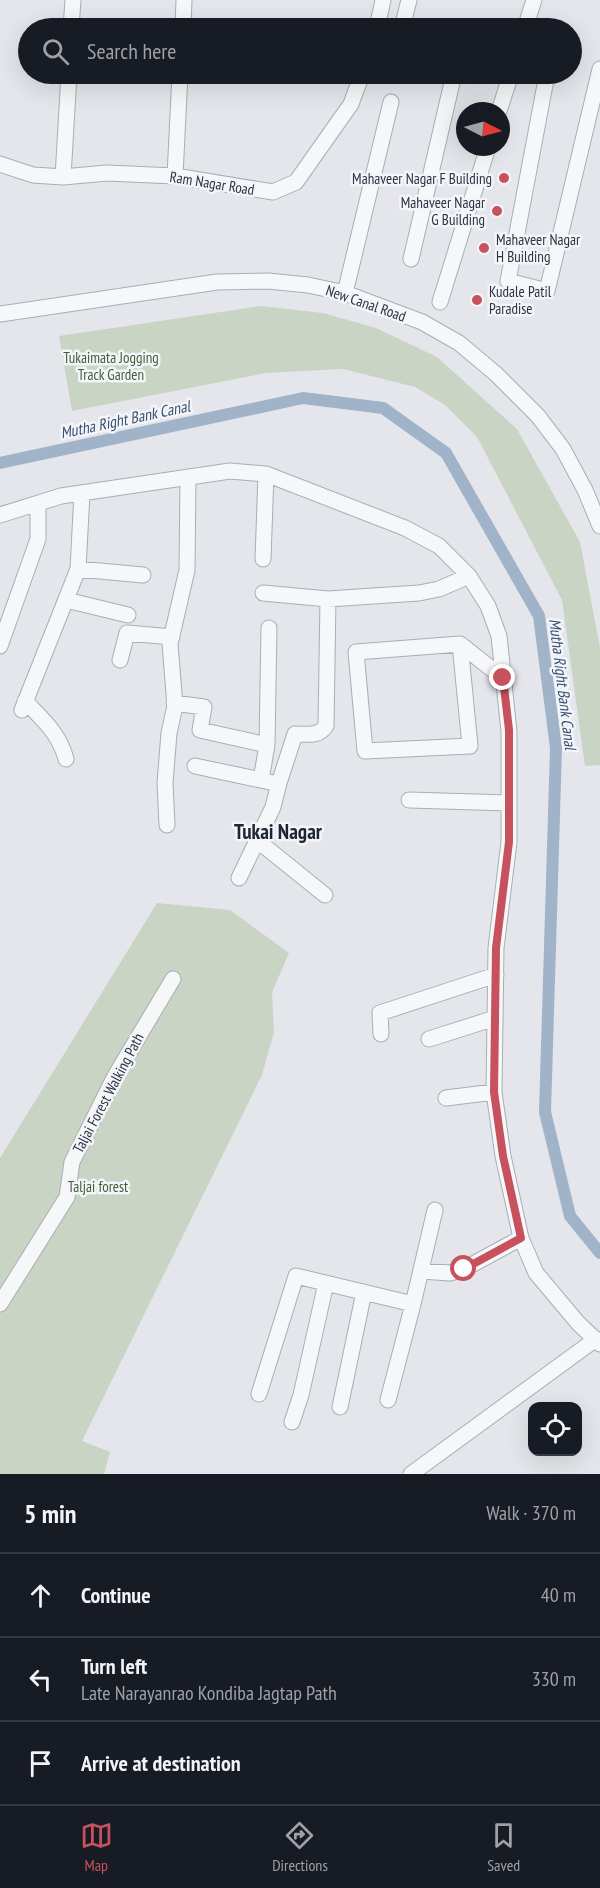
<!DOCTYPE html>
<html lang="en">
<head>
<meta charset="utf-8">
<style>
  body { margin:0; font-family:"PT Sans Narrow",sans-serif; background:#242831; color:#f1f3f6 }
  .controls { position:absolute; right:18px; bottom:18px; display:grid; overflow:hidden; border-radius:12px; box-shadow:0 6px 24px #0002 }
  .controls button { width:54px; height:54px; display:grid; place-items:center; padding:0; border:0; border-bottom:2px solid #363941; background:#171b24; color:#f1f3f6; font:30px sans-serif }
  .compass { position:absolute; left:456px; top:102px; width:54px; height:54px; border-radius:50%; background:#171b24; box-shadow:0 6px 24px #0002; rotate:96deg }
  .stop { position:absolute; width:18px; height:18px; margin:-14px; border:4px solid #c8515e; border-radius:50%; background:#fff }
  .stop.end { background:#c8515e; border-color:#fff; box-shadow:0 2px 6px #0008 }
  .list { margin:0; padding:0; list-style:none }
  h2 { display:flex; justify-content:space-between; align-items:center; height:78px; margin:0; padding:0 24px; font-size:26px }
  h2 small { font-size:20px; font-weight:400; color:#9ea1a6 }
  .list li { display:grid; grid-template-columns:39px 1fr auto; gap:18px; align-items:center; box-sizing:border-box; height:84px; padding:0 24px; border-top:2px solid #363941 }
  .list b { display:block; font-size:22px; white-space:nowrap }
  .list p { margin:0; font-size:20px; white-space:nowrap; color:#9ea1a6 }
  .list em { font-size:20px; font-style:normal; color:#9ea1a6 }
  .icon { flex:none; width:33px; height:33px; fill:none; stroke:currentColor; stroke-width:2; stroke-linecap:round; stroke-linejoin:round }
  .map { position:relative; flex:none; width:600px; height:1474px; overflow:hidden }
  .search { position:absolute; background:#171b24; box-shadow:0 6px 24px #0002; left:18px; right:18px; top:18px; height:66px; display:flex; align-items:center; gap:15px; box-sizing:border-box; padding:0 21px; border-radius:33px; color:#9ea1a6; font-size:22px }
  .sheet { height:330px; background:#171b24 }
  nav { display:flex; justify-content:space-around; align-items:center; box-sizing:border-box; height:84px; border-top:2px solid #363941; background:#171b24; font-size:16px; color:#9ea1a6 }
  nav a { display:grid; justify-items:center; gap:3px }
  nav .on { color:#c8515e }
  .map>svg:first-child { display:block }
  .green { fill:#c9d4c5 }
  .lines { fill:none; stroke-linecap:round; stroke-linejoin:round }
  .canal { stroke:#a1b3c9; stroke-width:12 }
  .minor-casing { stroke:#a9adb5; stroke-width:17 }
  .minor { stroke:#f6f7f9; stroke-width:15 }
  .route { stroke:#c8515e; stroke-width:8 }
  .poi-dot { fill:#c8515e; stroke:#f4f5f8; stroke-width:2 }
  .labels { text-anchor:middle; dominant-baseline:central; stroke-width:5; stroke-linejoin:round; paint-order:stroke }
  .poi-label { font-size:15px; fill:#2c3343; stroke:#f4f5f8; text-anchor:end }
  .street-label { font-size:15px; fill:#2c3343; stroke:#f4f5f8 }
  .park-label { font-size:15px; fill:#3f5e3a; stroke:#f4f5f8 }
  .water-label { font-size:16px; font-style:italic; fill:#385175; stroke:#f4f5f8 }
  .district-label { font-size:21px; font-weight:bold; fill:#1e2534; stroke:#f4f5f8 }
</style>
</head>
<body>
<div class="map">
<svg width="600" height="1474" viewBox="0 0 600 1474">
  <rect width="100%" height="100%" fill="#e4e6eb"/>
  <!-- green -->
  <path class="green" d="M 261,306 L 323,313 L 376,328 L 437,357 L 517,429 L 580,542 L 600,648 L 600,765 L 585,766 L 562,600 L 477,437 L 445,405 L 415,387 L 343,369 L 266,373 L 72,411 L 59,336 Z
    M 157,903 L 230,910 L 289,953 L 272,992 L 274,1032 L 262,1075 L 82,1441 L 110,1452 L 104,1474 L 0,1474 L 0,1158 Z"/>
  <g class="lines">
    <!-- canal -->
    <path class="canal" d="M 0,463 L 303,398 L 383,408 L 446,453 L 539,616 L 556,748 L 545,1112 L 570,1216 L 600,1253"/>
    <!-- minor casing -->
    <g class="minor-casing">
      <path id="minor" d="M 71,28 L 73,0
        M 183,28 L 184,0
        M 377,28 L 383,0
        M 402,28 L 409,0
        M 525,28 L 534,0
        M 547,74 L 508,281 L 547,291 L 600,69
        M 499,111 L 511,74
        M 0,164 L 33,175 L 63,177 L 107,173 L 175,176 L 273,192 L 296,182 L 351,104 L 362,74
        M 175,176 L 180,74
        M 63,177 L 69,74
        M 411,259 L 454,74
        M 345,293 L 391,102
        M 440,302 L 488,147
        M 0,314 L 217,282 L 268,281 L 308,285 L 345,293 L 422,322 L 459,343 L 496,374 L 538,416 L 563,449 L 585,490 L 600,526
        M 0,515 L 61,496 L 230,471 L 266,474 L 405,528 L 439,546 L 469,576 L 488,606 L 499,636 L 509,731 L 509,842 L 496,948 L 494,1092 L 503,1156 L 521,1238 L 536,1273 L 578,1323 L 600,1344
        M 263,559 L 266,474
        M 78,569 L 143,575
        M 263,593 L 328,599
        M 66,600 L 128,615
        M 460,644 L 470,746 L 365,751 L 356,652 L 460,644 L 503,678
        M 0,646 L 38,539 L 38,504
        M 120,660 L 127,633 L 172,637
        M 25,701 C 43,720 59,733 66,759
        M 174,703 L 204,707 L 200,730 L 267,745
        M 22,710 L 78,569 L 82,493
        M 195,766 L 270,782
        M 261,780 L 267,745 L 269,628
        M 409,800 L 509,803
        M 167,825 L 165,783 L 169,733 L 175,706 L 170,644 L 187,570 L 188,477
        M 258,841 L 325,895
        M 239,878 L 273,807 L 279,783 L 295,734 C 308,734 318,737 326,726 L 328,599 L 419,593 L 439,589 L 469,576
        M 381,1034 L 380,1013 L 496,975
        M 429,1039 L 495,1018
        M 446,1098 L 494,1092
        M 421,1271 L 450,1273 L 464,1269 L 521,1238
        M 0,1304 L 67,1197 L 72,1162 L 115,1076 L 173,979
        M 259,1394 L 296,1276 L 413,1304
        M 388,1400 L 413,1304 L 435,1210
        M 340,1407 L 364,1292
        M 292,1422 L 301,1395 L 326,1283
        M 411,1474 L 596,1339"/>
    </g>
    <!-- minor -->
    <use href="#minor" class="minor"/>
  </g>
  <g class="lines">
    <!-- route -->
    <path class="route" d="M 464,1269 L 521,1238 L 503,1156 L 494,1092 L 496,948 L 509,842 L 509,730 L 503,678"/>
  </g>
  <!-- markers -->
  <g class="poi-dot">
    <circle cx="504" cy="178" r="6"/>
    <circle cx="497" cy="211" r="6"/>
    <circle cx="484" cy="248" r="6"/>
    <circle cx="477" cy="300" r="6"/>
  </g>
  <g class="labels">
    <!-- poi labels -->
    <g class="poi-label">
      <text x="492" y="178">Mahaveer Nagar F Building</text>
      <text x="485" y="202">Mahaveer Nagar<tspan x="485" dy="17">G Building</tspan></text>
      <text x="496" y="239" text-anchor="start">Mahaveer Nagar<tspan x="496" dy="17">H Building</tspan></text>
      <text x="489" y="291" text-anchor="start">Kudale Patil<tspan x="489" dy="17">Paradise</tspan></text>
    </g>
    <!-- street labels -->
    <g class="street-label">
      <text transform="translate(212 183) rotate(9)">Ram Nagar Road</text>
      <text transform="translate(366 303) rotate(19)">New Canal Road</text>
      <text transform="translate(108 1093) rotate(-62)">Taljai Forest Walking Path</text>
    </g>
    <!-- park labels -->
    <g class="park-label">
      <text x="111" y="357">Tukaimata Jogging<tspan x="111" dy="17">Track Garden</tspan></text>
      <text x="98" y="1186">Taljai forest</text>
    </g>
    <!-- water labels -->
    <g class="water-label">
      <text transform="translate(125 419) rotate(-12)">Mutha Right Bank Canal</text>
      <text transform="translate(563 684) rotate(83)">Mutha Right Bank Canal</text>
    </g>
    <!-- district labels -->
    <g class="district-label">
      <text x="278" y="831">Tukai Nagar</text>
    </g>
  </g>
</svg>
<div class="controls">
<button><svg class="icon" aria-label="locate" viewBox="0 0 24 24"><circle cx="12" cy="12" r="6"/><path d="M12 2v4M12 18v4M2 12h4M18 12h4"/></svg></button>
</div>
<svg class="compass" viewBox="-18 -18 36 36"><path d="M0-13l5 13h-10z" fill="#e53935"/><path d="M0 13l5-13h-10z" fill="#9ea1a6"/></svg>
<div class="stop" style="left:464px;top:1269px"></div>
<div class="stop end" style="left:503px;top:678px"></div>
<div class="search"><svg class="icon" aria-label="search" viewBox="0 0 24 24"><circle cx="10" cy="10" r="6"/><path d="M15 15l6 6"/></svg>Search here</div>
</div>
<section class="sheet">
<h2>5 min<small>Walk · 370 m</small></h2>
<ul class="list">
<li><svg class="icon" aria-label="ahead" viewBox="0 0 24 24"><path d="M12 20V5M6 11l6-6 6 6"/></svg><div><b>Continue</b></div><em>40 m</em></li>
<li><svg class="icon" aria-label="left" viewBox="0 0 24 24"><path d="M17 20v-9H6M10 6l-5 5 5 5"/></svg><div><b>Turn left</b><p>Late Narayanrao Kondiba Jagtap Path</p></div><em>330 m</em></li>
<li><svg class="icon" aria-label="arrive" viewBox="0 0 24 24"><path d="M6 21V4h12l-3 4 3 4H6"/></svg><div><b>Arrive at destination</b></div></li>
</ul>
</section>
<nav>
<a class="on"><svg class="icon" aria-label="map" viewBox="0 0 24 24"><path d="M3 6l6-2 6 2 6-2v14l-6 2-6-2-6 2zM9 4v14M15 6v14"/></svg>Map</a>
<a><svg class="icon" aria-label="directions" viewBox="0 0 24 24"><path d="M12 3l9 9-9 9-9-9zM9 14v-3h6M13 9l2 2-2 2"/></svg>Directions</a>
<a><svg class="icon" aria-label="saved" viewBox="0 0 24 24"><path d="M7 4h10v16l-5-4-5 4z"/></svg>Saved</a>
</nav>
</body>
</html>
